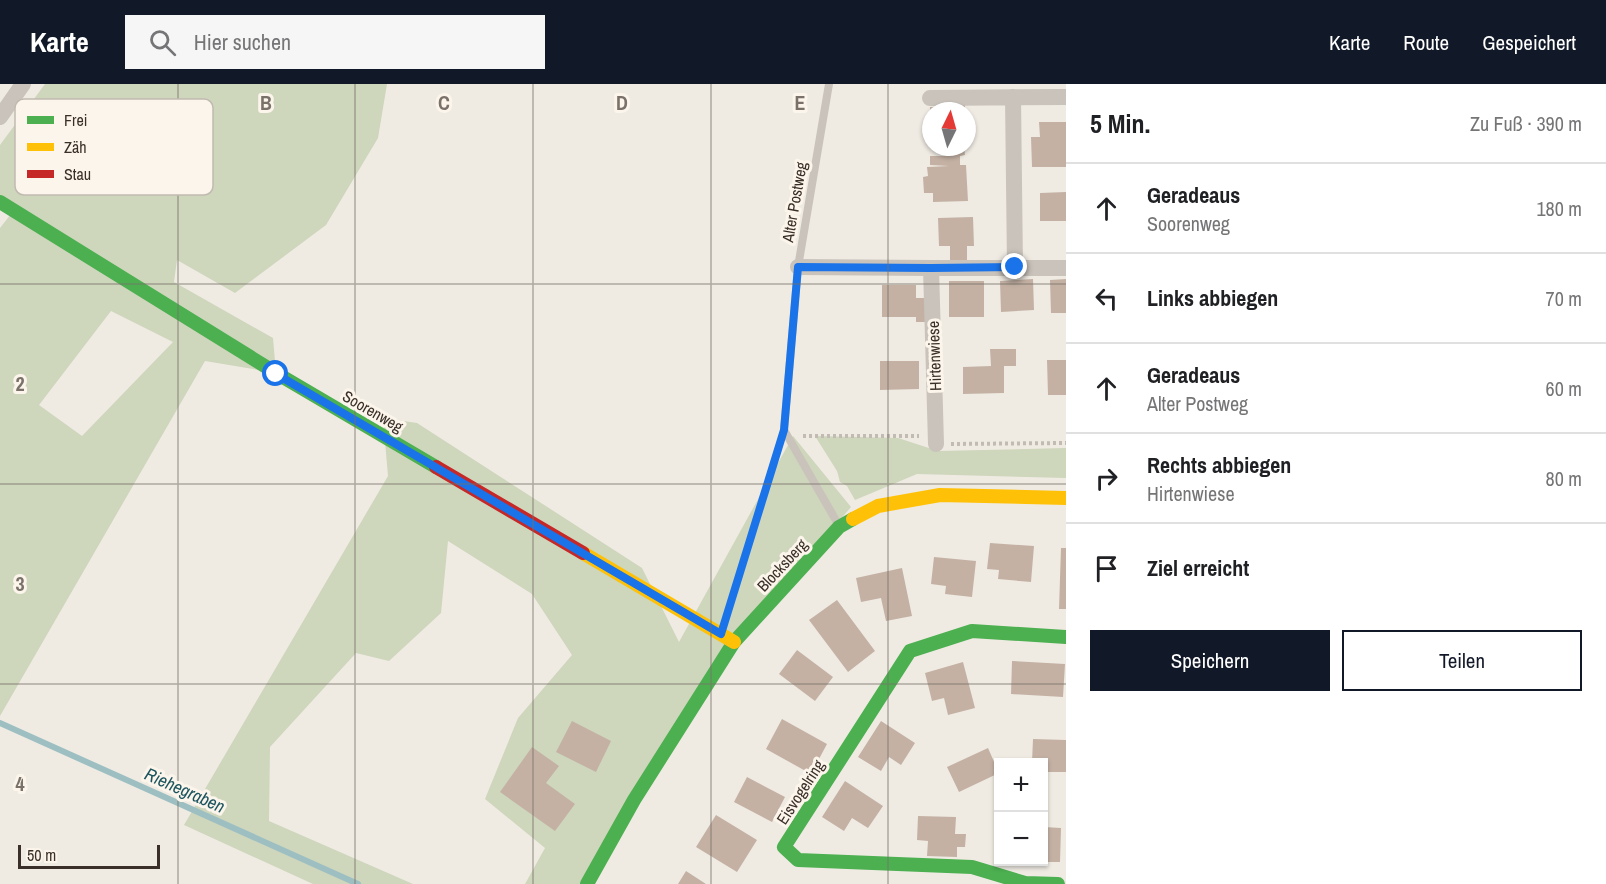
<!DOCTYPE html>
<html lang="de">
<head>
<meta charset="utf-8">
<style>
  body { margin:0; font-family:"Archivo Narrow",sans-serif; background:#f6f6f6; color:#202124 }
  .controls { position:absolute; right:18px; bottom:18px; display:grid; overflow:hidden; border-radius:0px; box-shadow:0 2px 4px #0004 }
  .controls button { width:54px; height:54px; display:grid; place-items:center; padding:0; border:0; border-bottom:2px solid #e0e0e0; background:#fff; color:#202124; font:30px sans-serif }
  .compass { position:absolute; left:922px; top:18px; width:54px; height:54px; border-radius:50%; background:#fff; box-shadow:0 2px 4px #0004; rotate:5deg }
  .scale { position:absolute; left:18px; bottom:15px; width:142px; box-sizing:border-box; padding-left:6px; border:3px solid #3a3029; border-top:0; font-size:16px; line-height:21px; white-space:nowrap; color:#3a3029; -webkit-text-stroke:4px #fbf5eb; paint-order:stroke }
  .stop { position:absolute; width:18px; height:18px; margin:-14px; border:4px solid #1a73e8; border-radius:50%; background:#fff }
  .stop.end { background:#1a73e8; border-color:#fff; box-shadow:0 2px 6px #0008 }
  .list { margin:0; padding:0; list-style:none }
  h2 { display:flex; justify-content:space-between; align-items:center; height:78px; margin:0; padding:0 24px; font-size:26px }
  h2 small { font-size:20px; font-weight:400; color:#757577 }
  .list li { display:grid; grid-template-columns:39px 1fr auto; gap:18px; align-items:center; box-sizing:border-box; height:90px; padding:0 24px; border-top:2px solid #e0e0e0 }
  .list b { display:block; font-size:22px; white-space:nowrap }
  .list p { margin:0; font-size:20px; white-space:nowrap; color:#757577 }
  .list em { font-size:20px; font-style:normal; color:#757577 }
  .actions { display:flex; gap:12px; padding:18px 24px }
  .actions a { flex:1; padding:14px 0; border:2px solid #111827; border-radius:0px; text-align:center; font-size:21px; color:#111827 }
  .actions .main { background:#111827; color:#fff }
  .icon { flex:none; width:33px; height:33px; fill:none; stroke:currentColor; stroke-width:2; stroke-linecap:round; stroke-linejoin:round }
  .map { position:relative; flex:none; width:1066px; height:800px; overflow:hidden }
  header { display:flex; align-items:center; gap:36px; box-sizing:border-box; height:84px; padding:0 30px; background:#111827; color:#fff }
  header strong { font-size:28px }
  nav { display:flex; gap:33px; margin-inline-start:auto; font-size:21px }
  .search { width:420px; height:54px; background:#f6f6f6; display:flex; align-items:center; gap:15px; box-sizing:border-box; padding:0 21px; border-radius:0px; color:#757577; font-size:22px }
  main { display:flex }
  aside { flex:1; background:#fff }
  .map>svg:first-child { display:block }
  .green { fill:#ced6bc; fill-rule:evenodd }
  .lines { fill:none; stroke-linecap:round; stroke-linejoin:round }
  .stream { stroke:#9dbfc2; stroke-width:6 }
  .building { fill:#c4b1a4 }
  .path { stroke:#c1bbb4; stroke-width:4; stroke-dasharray:3 3; stroke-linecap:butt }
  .lane { stroke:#c9c3bb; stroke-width:8 }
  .street { stroke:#c9c3bb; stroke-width:16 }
  .fast { stroke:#4caf50; stroke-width:14 }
  .slow { stroke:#ffc107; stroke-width:14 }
  .jam { stroke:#c62828; stroke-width:14 }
  .route { stroke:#1a73e8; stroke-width:8 }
  .grid { fill:none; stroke:#79716a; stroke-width:1.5; stroke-opacity:0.55 }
  .labels { text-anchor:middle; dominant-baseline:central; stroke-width:6; stroke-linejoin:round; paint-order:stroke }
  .street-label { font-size:16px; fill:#3a3029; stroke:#fbf5eb }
  .water-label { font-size:18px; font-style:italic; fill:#1b545f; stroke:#fbf5eb }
  .key { fill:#fbf5eb; stroke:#c1bab1; stroke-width:1.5 }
  .key-label { font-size:16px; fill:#3a3029 }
  .grid-label { font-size:20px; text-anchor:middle; font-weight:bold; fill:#79716a; stroke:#fbf5eb; stroke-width:6; stroke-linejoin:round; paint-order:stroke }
</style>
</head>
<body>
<header>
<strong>Karte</strong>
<div class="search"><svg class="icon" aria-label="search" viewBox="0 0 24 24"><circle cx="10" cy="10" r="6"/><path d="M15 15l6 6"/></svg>Hier suchen</div>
<nav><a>Karte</a><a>Route</a><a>Gespeichert</a></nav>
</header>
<main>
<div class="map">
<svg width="1066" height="800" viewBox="0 0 1066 800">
  <rect width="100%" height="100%" fill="#efebe3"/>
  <!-- green -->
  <path class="green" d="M 45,0 L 387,0 L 378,54 L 326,141 L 235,209 L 177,176 L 174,198 L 273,254 L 276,289 L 205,277 L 0,632 L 0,144 L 14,126 L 0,118 L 0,61 ZM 111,227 L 173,258 L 82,352 L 39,321 Z
    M 383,334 L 417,339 L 642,484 L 679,558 L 793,352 L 851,423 L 734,558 L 590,800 L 525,800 L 545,764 L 485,715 L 518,634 L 572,571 L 532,510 L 448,457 L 441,529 L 389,577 L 356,569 L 270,663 L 269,737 L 413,800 L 313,800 L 184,741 L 388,392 Z
    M 815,352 L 898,354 L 938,367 L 1066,364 L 1066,394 L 917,390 L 855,416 L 847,402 L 840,398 L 837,387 Z"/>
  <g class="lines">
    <!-- stream -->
    <path class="stream" d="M 0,639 L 358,800"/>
  </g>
  <!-- building -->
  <path class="building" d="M 943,17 L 965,17 L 965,27 L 930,27 L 930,23 L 943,23 Z
    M 1039,38 L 1066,38 L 1066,83 L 1032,83 L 1031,53 L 1040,53 Z
    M 946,63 L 964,63 L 965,71 L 960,72 L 960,81 L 966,81 L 968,117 L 933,118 L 933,109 L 924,109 L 923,93 L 928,92 L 927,83 L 949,82 L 930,81 L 930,72 L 946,72 Z
    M 1066,108 L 1066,137 L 1040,137 L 1040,109 Z
    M 973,133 L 974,162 L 967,162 L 967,178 L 950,178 L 950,162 L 939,162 L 938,134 Z
    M 1033,195 L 1034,226 L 1001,228 L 1000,197 Z
    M 1066,195 L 1066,229 L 1051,229 L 1050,196 Z
    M 949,197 L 984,197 L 984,233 L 949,233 Z
    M 882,201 L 916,201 L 916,214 L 928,214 L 928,238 L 916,238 L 916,233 L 882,233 Z
    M 990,265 L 1016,265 L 1016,282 L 1004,282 L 1004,309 L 963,310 L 963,283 L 991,282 Z
    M 1047,276 L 1066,276 L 1066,311 L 1048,311 Z
    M 880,277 L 919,277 L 919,305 L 880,306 Z
    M 990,459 L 1034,462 L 1031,498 L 998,495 L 999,486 L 987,485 Z
    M 1061,464 L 1066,464 L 1066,525 L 1059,525 Z
    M 934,473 L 976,477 L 972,513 L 945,510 L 946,502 L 931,500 Z
    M 902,484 L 912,532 L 886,537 L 881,514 L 861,518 L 856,494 Z
    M 837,516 L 875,567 L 848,588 L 809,536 Z
    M 797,566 L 833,593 L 815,617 L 779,590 Z
    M 1012,577 L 1065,580 L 1063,613 L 1011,610 Z
    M 963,578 L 975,624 L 948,631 L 944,614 L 932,617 L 925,589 Z
    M 782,635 L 827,660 L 811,690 L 766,665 Z
    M 572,637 L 611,657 L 596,688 L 556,668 Z
    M 881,637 L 915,659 L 901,681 L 889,673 L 881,687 L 858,673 Z
    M 1033,655 L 1066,656 L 1066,688 L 1044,688 L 1044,678 L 1032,678 Z
    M 532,663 L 559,682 L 546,699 L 575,720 L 555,747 L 500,708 Z
    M 988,664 L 999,689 L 959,708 L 947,683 Z
    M 747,693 L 785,713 L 772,738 L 734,718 Z
    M 845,697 L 883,722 L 868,744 L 852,734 L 844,747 L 822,733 Z
    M 716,731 L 757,756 L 737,788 L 696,763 Z
    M 918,732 L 956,733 L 955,750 L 966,750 L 965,763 L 957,763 L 957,773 L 927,772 L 928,757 L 917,756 Z
    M 1044,743 L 1061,744 L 1060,778 L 1044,778 Z
    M 686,787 L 706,800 L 678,800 Z"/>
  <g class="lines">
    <!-- path -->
    <path class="path" d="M 803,352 L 919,352
      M 951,360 L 1066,359
      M 727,530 L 779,362"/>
    <!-- lane -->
    <path class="lane" d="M 829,0 L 798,183 L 784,346 L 838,440"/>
    <!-- street -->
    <path class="street" d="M 1013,13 L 1015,183
      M 930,14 L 1066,13
      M 0,33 L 23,0
      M 798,183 L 931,184 L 1066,184
      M 931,184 L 936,360"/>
    <!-- fast -->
    <path class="fast" d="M 0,118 L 276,289 L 436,383
      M 587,800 L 634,716 L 734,558 L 839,443 L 853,435
      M 1058,800 L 1025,799 L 972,783 L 798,776 L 784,763 L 910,567 L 972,547 L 1066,553"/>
    <!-- slow -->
    <path class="slow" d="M 853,435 L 878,422 L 940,411 L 1066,414
      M 583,469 L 734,558"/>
    <!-- jam -->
    <path class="jam" d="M 436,383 L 583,469"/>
  </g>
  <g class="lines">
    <!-- route -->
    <path class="route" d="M 276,290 L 721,550 L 784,346 L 798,183 L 931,184 L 1015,183"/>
  </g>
  <!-- grid -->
  <path class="grid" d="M 178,0 L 178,800M 355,0 L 355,800M 533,0 L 533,800M 711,0 L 711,800M 888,0 L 888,800M 0,200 L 1066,200M 0,400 L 1066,400M 0,600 L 1066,600"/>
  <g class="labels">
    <!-- street labels -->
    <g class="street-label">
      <text transform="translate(794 118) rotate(-80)">Alter Postweg</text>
      <text transform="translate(934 272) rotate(-92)">Hirtenwiese</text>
      <text transform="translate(373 327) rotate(30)">Soorenweg</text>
      <text transform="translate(782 481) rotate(-47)">Blocksberg</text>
      <text transform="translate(800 708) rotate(-57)">Eisvogelring</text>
    </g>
    <!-- water labels -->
    <g class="water-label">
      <text transform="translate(185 706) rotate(24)">Riehegraben</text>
    </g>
  </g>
  <!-- legend -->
  <rect x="15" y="15" width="198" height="96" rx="9" class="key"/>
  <rect x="27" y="32" width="27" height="8" fill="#4caf50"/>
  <rect x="27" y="59" width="27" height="8" fill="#ffc107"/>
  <rect x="27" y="86" width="27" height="8" fill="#c62828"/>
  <g class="key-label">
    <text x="64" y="42">Frei</text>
    <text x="64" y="69">Zäh</text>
    <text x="64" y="96">Stau</text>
  </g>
  <g class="grid-label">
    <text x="266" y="26">B</text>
    <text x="444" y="26">C</text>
    <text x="622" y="26">D</text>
    <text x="800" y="26">E</text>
    <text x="20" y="307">2</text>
    <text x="20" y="507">3</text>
    <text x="20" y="707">4</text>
  </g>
</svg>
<div class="controls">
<button>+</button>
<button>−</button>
</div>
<svg class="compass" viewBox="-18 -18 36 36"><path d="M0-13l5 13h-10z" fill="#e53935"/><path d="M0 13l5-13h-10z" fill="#757577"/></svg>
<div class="scale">50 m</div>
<div class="stop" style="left:276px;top:290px"></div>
<div class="stop end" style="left:1015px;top:183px"></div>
</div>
<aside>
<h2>5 Min.<small>Zu Fuß · 390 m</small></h2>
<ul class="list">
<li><svg class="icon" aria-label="ahead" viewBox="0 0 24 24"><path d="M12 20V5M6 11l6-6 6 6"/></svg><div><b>Geradeaus</b><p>Soorenweg</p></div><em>180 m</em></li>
<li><svg class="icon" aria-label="left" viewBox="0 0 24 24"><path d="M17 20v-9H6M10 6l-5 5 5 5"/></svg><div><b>Links abbiegen</b></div><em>70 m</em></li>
<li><svg class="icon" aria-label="ahead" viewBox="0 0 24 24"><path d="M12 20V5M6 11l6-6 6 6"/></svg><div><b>Geradeaus</b><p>Alter Postweg</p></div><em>60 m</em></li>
<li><svg class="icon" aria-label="right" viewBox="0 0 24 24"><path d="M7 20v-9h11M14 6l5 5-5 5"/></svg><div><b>Rechts abbiegen</b><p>Hirtenwiese</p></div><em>80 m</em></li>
<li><svg class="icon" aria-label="arrive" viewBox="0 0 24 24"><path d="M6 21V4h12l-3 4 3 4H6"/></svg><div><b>Ziel erreicht</b></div></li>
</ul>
<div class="actions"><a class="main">Speichern</a><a>Teilen</a></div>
</aside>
</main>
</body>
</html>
